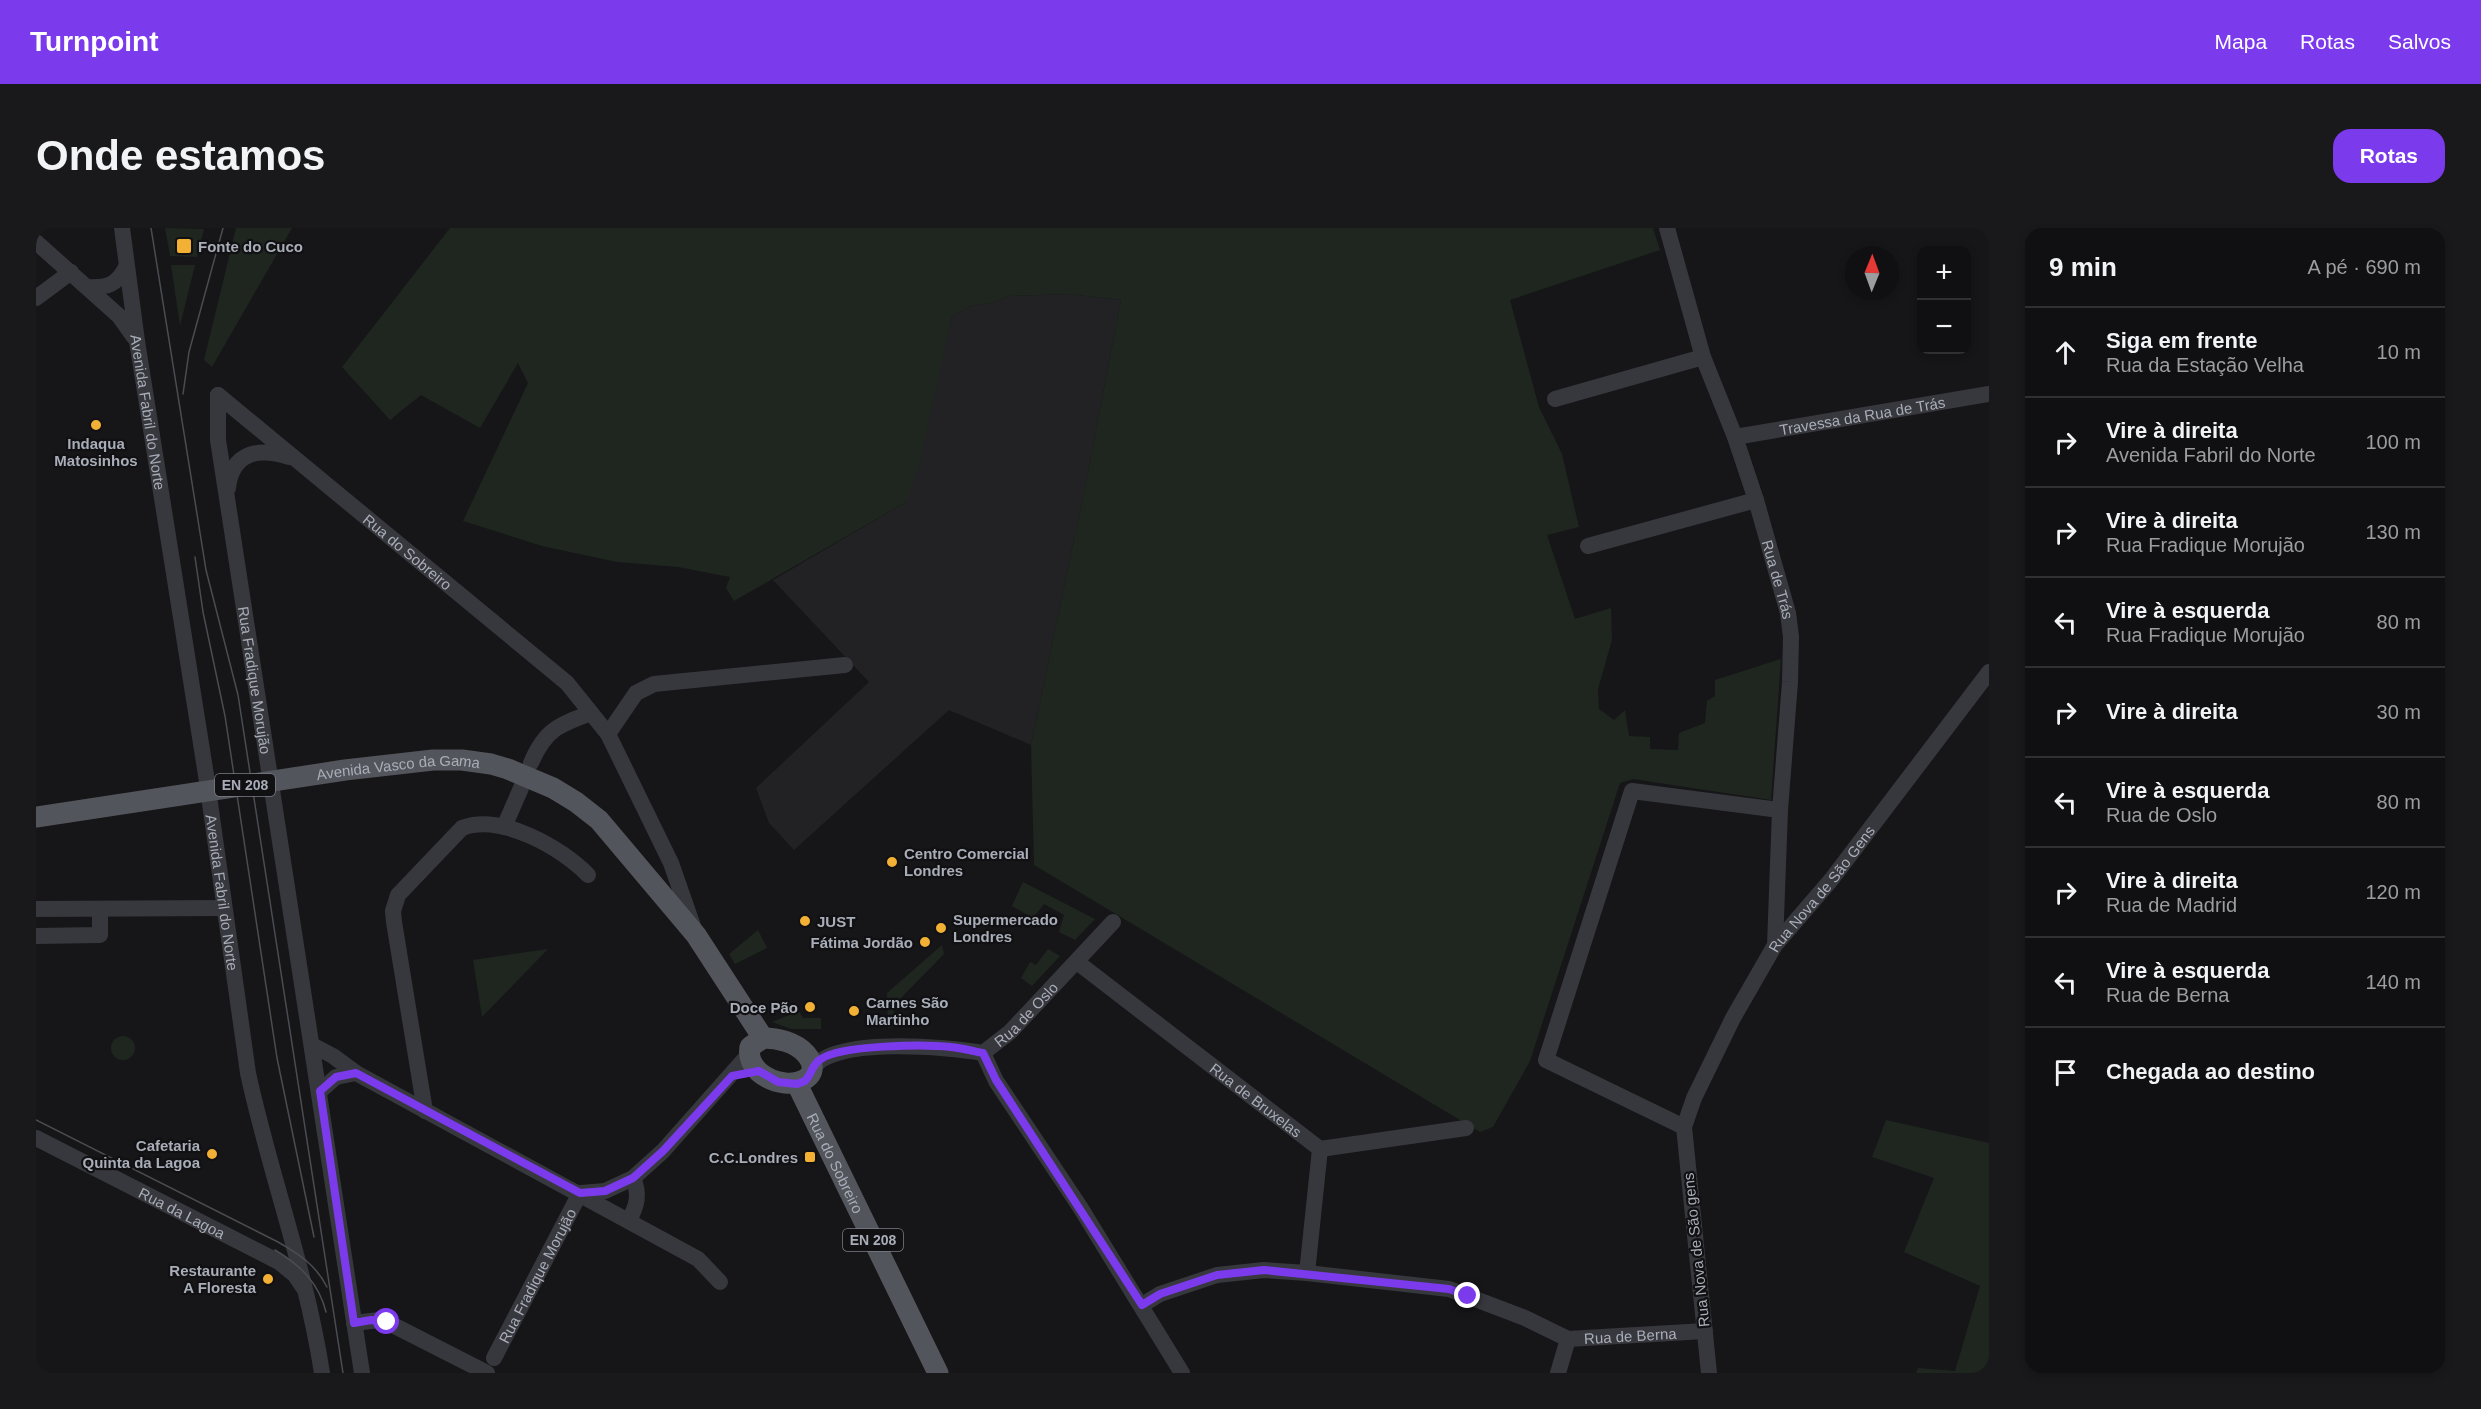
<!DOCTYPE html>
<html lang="pt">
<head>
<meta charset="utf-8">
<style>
  body { margin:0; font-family:Helvetica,sans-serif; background:#19191b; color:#f1f3f6 }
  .controls { position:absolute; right:18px; top:18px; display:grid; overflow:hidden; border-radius:12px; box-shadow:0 3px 9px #0003 }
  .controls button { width:54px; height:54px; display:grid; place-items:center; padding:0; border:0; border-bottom:2px solid #303032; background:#101012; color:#f1f3f6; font:30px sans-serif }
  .compass { position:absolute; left:1809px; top:18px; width:54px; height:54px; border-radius:50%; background:#101012; box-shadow:0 3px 9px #0003; rotate:1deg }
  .stop { position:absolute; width:18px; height:18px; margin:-14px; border:4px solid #7c3aed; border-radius:50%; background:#fff }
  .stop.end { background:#7c3aed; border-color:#fff; box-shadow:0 2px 6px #0008 }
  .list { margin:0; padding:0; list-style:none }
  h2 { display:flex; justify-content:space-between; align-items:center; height:78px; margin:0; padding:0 24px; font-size:26px }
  h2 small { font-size:20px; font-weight:400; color:#9c9d9f }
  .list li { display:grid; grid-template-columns:39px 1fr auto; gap:18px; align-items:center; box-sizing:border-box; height:90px; padding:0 24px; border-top:2px solid #303032 }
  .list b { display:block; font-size:22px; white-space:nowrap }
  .list p { margin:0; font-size:20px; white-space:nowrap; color:#9c9d9f }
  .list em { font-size:20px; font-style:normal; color:#9c9d9f }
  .icon { flex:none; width:33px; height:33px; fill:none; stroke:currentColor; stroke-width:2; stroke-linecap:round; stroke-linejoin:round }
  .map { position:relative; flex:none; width:1953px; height:1145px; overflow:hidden; border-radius:18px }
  header { display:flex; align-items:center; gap:36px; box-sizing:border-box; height:84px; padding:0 30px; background:#7c3aed; color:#fff }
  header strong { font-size:28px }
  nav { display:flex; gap:33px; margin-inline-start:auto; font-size:21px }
  .intro { display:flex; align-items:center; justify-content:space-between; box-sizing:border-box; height:144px; padding:0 36px }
  h1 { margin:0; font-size:42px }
  .button { padding:15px 27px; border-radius:18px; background:#7c3aed; color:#fff; font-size:21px; font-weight:700 }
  main { display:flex; gap:36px; padding:0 36px }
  aside { flex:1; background:#101012; border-radius:18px; box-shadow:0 3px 9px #0003 }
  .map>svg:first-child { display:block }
  .built { fill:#222225 }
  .green { fill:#1e261f }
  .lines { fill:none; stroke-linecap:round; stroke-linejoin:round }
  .minor { stroke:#37383d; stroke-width:16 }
  .major { stroke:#53555c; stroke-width:21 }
  .tram { stroke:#4a4c52; stroke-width:1.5 }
  .route { stroke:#7c3aed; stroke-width:8 }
  .poi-dot { fill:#f2b134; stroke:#111113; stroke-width:2 }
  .labels { text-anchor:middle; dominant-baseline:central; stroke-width:4.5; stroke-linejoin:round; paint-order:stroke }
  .shield { fill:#111113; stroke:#7b7e86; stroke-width:1.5 }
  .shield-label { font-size:14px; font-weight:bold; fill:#a8adb8 }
  .poi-label { font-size:15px; font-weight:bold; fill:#a8adb8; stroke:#111113; text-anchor:start }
  .street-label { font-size:15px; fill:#a8adb8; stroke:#111113 }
</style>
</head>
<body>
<header>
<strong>Turnpoint</strong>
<nav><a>Mapa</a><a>Rotas</a><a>Salvos</a></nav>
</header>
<div class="intro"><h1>Onde estamos</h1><a class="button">Rotas</a></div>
<main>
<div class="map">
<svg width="1953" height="1145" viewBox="0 0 1953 1145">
  <rect width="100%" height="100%" fill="#161618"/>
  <!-- built -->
  <path class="built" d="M 1033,66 L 1085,72 L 1048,264 L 995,517 L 913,482 L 758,622 L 733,595 L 720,560 L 833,454 L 737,352 L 870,274 L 916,88 L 935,78 L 959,74 L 973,68 Z"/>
  <!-- green -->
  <path class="green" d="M 129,0 L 168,1 L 161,29 L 134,28 Z
    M 200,0 L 256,0 L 176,139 L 168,132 Z
    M 414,0 L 1617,0 L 1624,22 L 1474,72 L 1503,179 L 1526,226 L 1543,299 L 1511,307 L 1539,391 L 1575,380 L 1576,412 L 1562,461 L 1563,481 L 1578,492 L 1589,482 L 1593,508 L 1614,509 L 1614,521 L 1642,522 L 1643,505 L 1669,495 L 1671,473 L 1679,468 L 1679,452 L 1745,431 L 1735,572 L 1597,551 L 1584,555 L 1494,833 L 1457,899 L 1444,904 L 998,637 L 995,517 L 1048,264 L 1085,72 L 1033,66 L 973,68 L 959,74 L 935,78 L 916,88 L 882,242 L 870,274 L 698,373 L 690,360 L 694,349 L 642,339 L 581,334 L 506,318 L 427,293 L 492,155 L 482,135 L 444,200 L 385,167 L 354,192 L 306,139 Z
    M 135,37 L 159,37 L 144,98 Z
    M 987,654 L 1059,691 L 1039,712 L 1023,704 L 1028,687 L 1008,676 L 997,690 L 976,678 Z
    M 722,702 L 731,720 L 699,736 L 693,726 Z
    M 906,717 L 908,726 L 858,777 L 857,799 L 852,800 L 851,765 Z
    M 512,721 L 446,789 L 437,732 Z
    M 1012,721 L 1024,728 L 996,758 L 985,750 L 994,734 L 1000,737 Z
    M 763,783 L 767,790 L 785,790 L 785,801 L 755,801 L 736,794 Z
    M75 820a12 12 0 1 1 24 0a12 12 0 1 1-24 0Z
    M 1850,892 L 1953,915 L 1953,1145 L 1880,1145 L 1882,1140 L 1919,1143 L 1944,1058 L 1868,1024 L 1898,950 L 1836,929 Z"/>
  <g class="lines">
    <!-- minor -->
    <g class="minor">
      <path id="s1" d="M 86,0 L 101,113 L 170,547 L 212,845 C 234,947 270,1041 286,1145"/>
      <path id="s2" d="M 1631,0 L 1667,129 L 1699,209 L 1720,272 L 1752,385 L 1755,409 L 1754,454 L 1744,582 L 1739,717"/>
      <path d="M 0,14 L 83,88 L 98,109"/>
      <path d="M 51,59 C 71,60 81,57 90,39"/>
      <path d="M 0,70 L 35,44"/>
      <path id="s3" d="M 182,167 L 182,212 L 326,1145"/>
      <path id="s4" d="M 182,167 L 531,455 L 572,506 L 635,635 L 658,701"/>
      <path d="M 1519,171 L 1667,129"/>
      <path id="s5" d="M 1699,209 L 1953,166"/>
      <path d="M 192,260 C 196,224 223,219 253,229"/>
      <path d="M 1552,318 L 1720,272"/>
      <path d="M 572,506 L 600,465 L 618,456 L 809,437"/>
      <path d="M 495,535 C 509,502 522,497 555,485"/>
      <path d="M 468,599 L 485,560"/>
      <path d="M 0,681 L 188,680"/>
      <path d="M 0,708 L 64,707 L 64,681"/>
      <path id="s6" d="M 1041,734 L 1284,921 L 1430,900"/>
      <path d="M 276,817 L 297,828 L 320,845 L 662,1031 L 684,1054"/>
      <path d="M 947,825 L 960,853 L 1044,979 L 1146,1145"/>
      <path id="s7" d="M 775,844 C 789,807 913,819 947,825 L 974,804 L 1077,694"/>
      <path d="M 284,863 L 300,849 L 320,845"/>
      <path d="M 389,883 L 358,694 L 357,683 L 362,667 L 426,600 C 465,585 526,620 552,647"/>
      <path d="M 1648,899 L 1510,832 L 1596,563 L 1744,582"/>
      <path id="s8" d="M 0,910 L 243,1034 L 259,1047 L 267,1059"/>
      <path d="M 545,965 L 569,963 L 597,950 L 627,923 L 713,826"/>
      <path d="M 593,992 C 601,978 604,966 597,950"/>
      <path d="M 1271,1045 L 1284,921"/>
      <path id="s9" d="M 1106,1077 L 1124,1066 L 1181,1047 L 1228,1042 L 1271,1045 L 1413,1061 L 1489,1090 L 1532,1111 L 1669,1103"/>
      <path d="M 318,1095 L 343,1092 L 351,1094 L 451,1145"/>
      <path id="s10" d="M 458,1130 L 544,965"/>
      <path d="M 1522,1145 L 1532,1111"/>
      <path id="s11" d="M 1673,1145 L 1648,899 L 1658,870 L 1697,790 L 1739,717 L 1795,652 L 1953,444"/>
    </g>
    <!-- major -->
    <g class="major">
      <path id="s12" d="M 0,589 L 309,542 L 397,532 L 426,532 L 455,536 L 472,541 L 517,560 L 540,574 L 563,592 L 660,707 L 727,810"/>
      <path d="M 727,810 C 741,810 760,814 770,826 C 786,845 768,857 749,855 C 739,854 730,850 723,844 C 716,837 712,830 714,819 Z"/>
      <path id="s13" d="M 761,856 L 902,1145"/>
    </g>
    <!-- tram -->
    <path class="tram" d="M 115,0 L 170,342 L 202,467 L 307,1145
      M 147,166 L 153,124 L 187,0
      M 159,329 L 167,384 L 189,488 L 241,830 L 278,1009
      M 0,892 L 242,1014 C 263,1026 280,1037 291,1059
      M 239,1022 C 264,1037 283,1055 290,1084"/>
  </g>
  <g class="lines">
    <!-- route -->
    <path class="route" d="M 351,1094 L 335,1092 L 318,1095 L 284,863 L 300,849 L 320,845 L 544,965 L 569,963 L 597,950 L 627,923 L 696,848 L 723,843 L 742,854 L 761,856 L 769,853 C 776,846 776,836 785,831 C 805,817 889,816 915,819 C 926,820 936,823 947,825 L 960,852 L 1106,1077 L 1124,1066 L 1181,1047 L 1228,1042 L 1413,1061 L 1432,1068"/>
  </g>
  <!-- markers -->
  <g class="poi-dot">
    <rect x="140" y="10" width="16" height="16" rx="3"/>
    <circle cx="60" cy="197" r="6"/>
    <circle cx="856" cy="634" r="6"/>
    <circle cx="769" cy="693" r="6"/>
    <circle cx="905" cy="700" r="6"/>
    <circle cx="889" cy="714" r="6"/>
    <circle cx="774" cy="779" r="6"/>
    <circle cx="818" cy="783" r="6"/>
    <circle cx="176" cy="926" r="6"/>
    <rect x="768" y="923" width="12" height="12" rx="3"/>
    <circle cx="232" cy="1051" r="6"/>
  </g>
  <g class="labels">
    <!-- shield labels -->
    <g class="shield">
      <rect x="179" y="546" width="60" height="22" rx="4.5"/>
      <rect x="807" y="1001" width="60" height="22" rx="4.5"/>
    </g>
    <g class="shield-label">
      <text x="209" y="557">EN 208</text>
      <text x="837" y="1012">EN 208</text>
    </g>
    <!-- poi labels -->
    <g class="poi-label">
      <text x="162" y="18">Fonte do Cuco</text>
      <text x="60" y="215" text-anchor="middle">Indaqua<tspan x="60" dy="17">Matosinhos</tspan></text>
      <text x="868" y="625">Centro Comercial<tspan x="868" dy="17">Londres</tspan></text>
      <text x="917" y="691">Supermercado<tspan x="917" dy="17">Londres</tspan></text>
      <text x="781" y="693">JUST</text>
      <text x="877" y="714" text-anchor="end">Fátima Jordão</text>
      <text x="830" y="774">Carnes São<tspan x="830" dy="17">Martinho</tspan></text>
      <text x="762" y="779" text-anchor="end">Doce Pão</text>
      <text x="164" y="917" text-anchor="end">Cafetaria<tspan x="164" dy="17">Quinta da Lagoa</tspan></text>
      <text x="762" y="929" text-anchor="end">C.C.Londres</text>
      <text x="220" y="1042" text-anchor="end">Restaurante<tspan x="220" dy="17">A Floresta</tspan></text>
    </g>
    <!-- street labels -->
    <g class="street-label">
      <text stroke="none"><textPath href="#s1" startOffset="186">Avenida Fabril do Norte</textPath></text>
      <text stroke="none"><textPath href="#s5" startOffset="129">Travessa da Rua de Trás</textPath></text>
      <text stroke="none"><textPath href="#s4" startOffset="246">Rua do Sobreiro</textPath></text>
      <text stroke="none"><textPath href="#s2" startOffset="369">Rua de Trás</textPath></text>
      <text stroke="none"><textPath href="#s3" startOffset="288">Rua Fradique Morujão</textPath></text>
      <text stroke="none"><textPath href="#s12" startOffset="366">Avenida Vasco da Gama</textPath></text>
      <text stroke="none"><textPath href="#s11" startOffset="524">Rua Nova de São Gens</textPath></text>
      <text stroke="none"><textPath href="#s1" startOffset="672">Avenida Fabril do Norte</textPath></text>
      <text stroke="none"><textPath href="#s7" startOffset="238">Rua de Oslo</textPath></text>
      <text stroke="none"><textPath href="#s6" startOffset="226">Rua de Bruxelas</textPath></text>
      <text stroke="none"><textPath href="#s13" startOffset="88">Rua do Sobreiro</textPath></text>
      <text stroke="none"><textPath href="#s8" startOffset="164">Rua da Lagoa</textPath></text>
      <text transform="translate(1660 1022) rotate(-96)">Rua Nova de São gens</text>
      <text stroke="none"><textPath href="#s10" startOffset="93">Rua Fradique Morujão</textPath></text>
      <text stroke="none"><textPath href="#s9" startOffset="506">Rua de Berna</textPath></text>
    </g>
  </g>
</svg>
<div class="controls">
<button>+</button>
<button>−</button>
</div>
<svg class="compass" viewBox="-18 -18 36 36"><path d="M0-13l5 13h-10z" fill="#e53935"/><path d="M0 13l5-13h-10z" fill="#9c9d9f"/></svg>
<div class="stop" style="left:351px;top:1094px"></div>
<div class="stop end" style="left:1432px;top:1068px"></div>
</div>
<aside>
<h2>9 min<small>A pé · 690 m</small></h2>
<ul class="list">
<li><svg class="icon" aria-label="ahead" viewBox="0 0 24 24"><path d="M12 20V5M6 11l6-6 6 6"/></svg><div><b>Siga em frente</b><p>Rua da Estação Velha</p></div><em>10 m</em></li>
<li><svg class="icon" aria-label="right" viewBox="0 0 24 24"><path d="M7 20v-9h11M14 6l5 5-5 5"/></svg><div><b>Vire à direita</b><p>Avenida Fabril do Norte</p></div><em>100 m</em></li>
<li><svg class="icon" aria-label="right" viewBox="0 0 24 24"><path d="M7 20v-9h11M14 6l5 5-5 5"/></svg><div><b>Vire à direita</b><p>Rua Fradique Morujão</p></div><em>130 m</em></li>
<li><svg class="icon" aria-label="left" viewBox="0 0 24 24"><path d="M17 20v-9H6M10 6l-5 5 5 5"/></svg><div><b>Vire à esquerda</b><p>Rua Fradique Morujão</p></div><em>80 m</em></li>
<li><svg class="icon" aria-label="right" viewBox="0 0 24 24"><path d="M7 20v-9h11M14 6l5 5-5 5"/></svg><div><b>Vire à direita</b></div><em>30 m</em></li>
<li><svg class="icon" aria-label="left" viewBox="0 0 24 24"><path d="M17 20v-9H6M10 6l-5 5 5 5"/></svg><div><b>Vire à esquerda</b><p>Rua de Oslo</p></div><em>80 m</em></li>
<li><svg class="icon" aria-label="right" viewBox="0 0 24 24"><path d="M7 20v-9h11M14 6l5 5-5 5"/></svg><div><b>Vire à direita</b><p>Rua de Madrid</p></div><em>120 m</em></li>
<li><svg class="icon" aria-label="left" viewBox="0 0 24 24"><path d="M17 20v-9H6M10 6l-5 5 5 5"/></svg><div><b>Vire à esquerda</b><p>Rua de Berna</p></div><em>140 m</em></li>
<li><svg class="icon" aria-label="arrive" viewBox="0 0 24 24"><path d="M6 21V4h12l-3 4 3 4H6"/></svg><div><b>Chegada ao destino</b></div></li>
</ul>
</aside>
</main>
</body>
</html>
